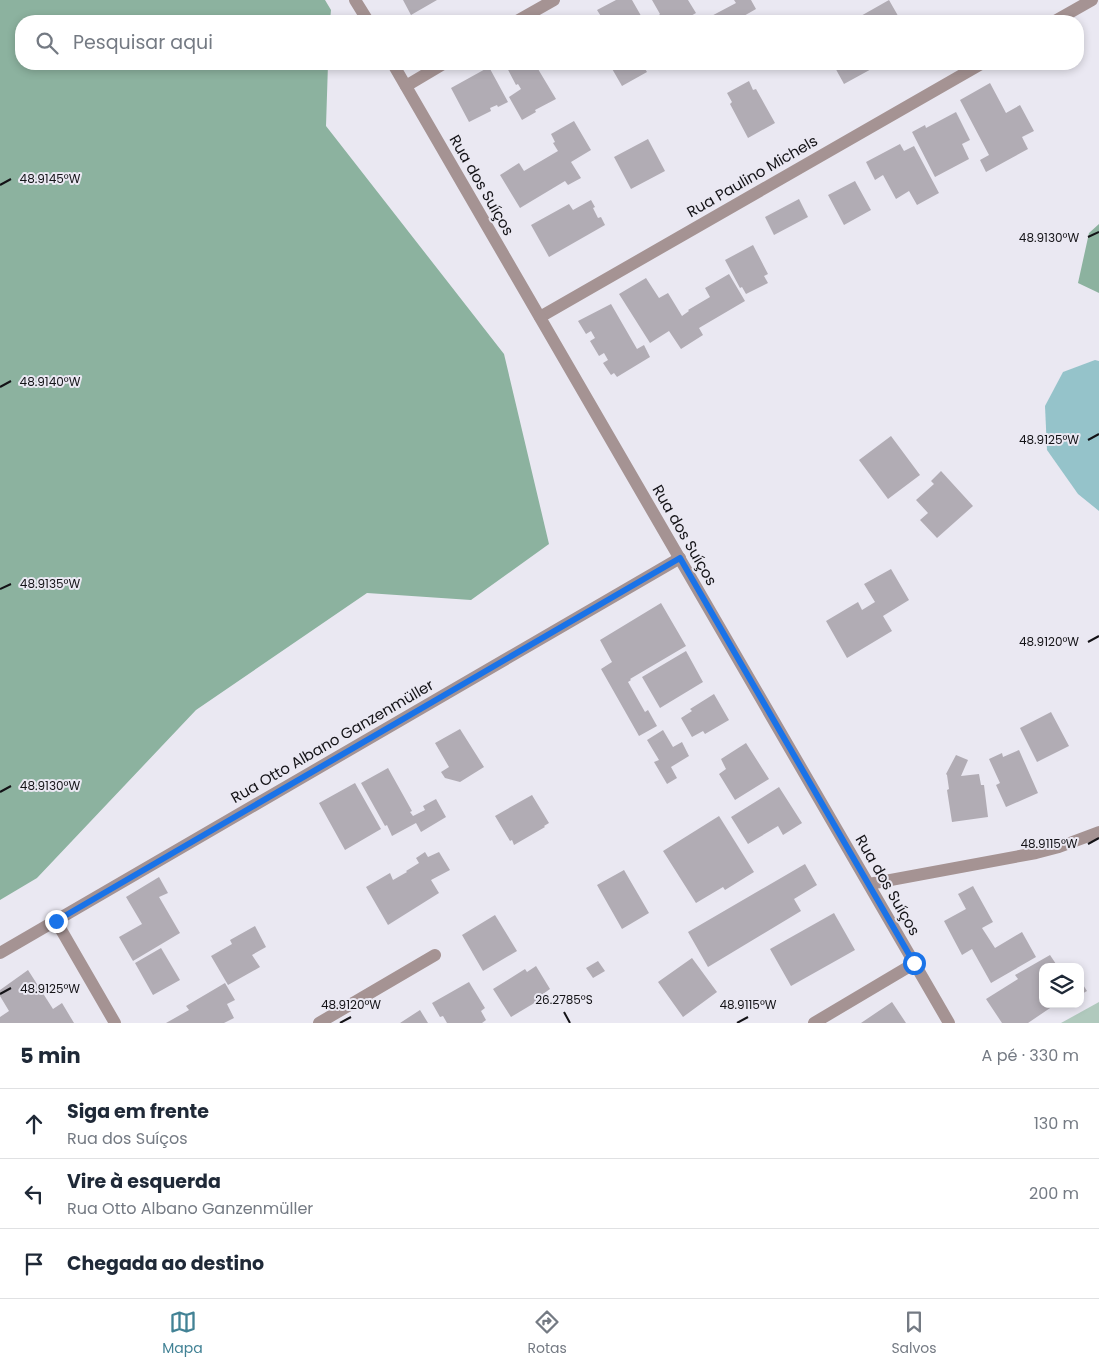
<!DOCTYPE html>
<html lang="pt">
<head>
<meta charset="utf-8">
<style>
  body { margin:0; font-family:Poppins,sans-serif; background:#f6f6f7; color:#1f2937 }
  .controls { position:absolute; right:15px; bottom:15px; display:grid; overflow:hidden; border-radius:10px; box-shadow:0 2px 8px #0003 }
  .controls button { width:45px; height:45px; display:grid; place-items:center; padding:0; border:0; border-bottom:1px solid #e0e1e3; background:#fff; color:#1f2937; font:25px sans-serif }
  .stop { position:absolute; width:15px; height:15px; margin:-11px; border:4px solid #1a73e8; border-radius:50%; background:#fff }
  .stop.end { background:#1a73e8; border-color:#fff; box-shadow:0 1px 5px #0008 }
  .list { margin:0; padding:0; list-style:none }
  h2 { display:flex; justify-content:space-between; align-items:center; height:65px; margin:0; padding:0 20px; font-size:21px }
  h2 small { font-size:16px; font-weight:400; color:#747a83 }
  .list li { display:grid; grid-template-columns:32px 1fr auto; gap:15px; align-items:center; box-sizing:border-box; height:70px; padding:0 20px; border-top:1px solid #e0e1e3 }
  .list b { display:block; font-size:19px; white-space:nowrap }
  .list p { margin:0; font-size:16px; white-space:nowrap; color:#747a83 }
  .list em { font-size:16px; font-style:normal; color:#747a83 }
  .icon { flex:none; width:28px; height:28px; fill:none; stroke:currentColor; stroke-width:2; stroke-linecap:round; stroke-linejoin:round }
  .map { position:relative; flex:none; width:1099px; height:1023px; overflow:hidden }
  .search { position:absolute; background:#fff; box-shadow:0 2px 8px #0003; left:15px; right:15px; top:15px; height:55px; display:flex; align-items:center; gap:12px; box-sizing:border-box; padding:0 18px; border-radius:20px; color:#747a83; font-size:19px }
  .sheet { height:275px; background:#fff }
  nav { display:flex; justify-content:space-around; align-items:center; box-sizing:border-box; height:70px; border-top:1px solid #e0e1e3; background:#fff; font-size:14px; color:#747a83 }
  nav a { display:grid; justify-items:center; gap:2px }
  nav .on { color:#428295 }
  .map>svg:first-child { display:block }
  .green { fill:#b0c9bd }
  .forest { fill:#8cb29f }
  .water { fill:#95c3ca }
  .building { fill:#b1acb4 }
  .lines { fill:none; stroke-linecap:round; stroke-linejoin:round }
  .minor { stroke:#a59393; stroke-width:12 }
  .tertiary { stroke:#a59393; stroke-width:12 }
  .route { stroke:#1a73e8; stroke-width:6 }
  .ticks { fill:none; stroke:#141317; stroke-width:2 }
  .labels { text-anchor:middle; dominant-baseline:central; stroke-width:4; stroke-linejoin:round; paint-order:stroke }
  .street-label { font-size:15px; fill:#141317; stroke:#eae8f2 }
  .ticks-label { font-size:12px; text-anchor:middle; fill:#141317; stroke:#eae8f2; stroke-width:4; stroke-linejoin:round; paint-order:stroke }
</style>
</head>
<body>
<div class="map">
<svg width="1099" height="1023" viewBox="0 0 1099 1023">
  <rect width="100%" height="100%" fill="#eae8f2"/>
  <!-- green -->
  <path class="green" d="M 1099,1002 L 1099,1023 L 1061,1023 Z"/>
  <!-- forest -->
  <path class="forest" d="M 0,0 L 325,0 L 331,10 L 330,21 L 21,21 L 21,64 L 328,64 L 326,126 L 504,354 L 549,544 L 471,600 L 367,593 L 196,710 L 37,878 L 0,900 Z
    M 1099,224 L 1099,293 L 1078,283 L 1089,233 Z"/>
  <!-- water -->
  <path class="water" d="M 1095,360 L 1099,361 L 1099,511 L 1078,494 L 1047,450 L 1045,406 L 1063,372 Z"/>
  <!-- building -->
  <path class="building" d="M 403,0 L 437,0 L 411,15 Z
    M 616,0 L 632,0 L 644,21 L 604,21 L 597,10 Z
    M 652,0 L 688,0 L 696,13 L 682,21 L 662,21 L 659,15 L 660,14 Z
    M 734,0 L 751,0 L 756,9 L 735,21 L 702,21 L 736,3 Z
    M 889,0 L 901,21 L 861,21 L 859,17 Z
    M 505,64 L 535,64 L 556,99 L 535,110 L 536,112 L 522,120 L 509,97 L 521,89 L 518,84 L 516,85 Z
    M 616,64 L 642,64 L 647,72 L 622,86 L 611,67 Z
    M 833,64 L 873,64 L 875,67 L 844,84 Z
    M 489,67 L 508,102 L 498,107 L 497,105 L 490,108 L 491,111 L 469,122 L 451,88 Z
    M 749,81 L 753,90 L 756,89 L 775,123 L 748,138 L 730,104 L 732,102 L 727,93 Z
    M 990,83 L 1006,113 L 1020,105 L 1034,131 L 1022,137 L 1028,149 L 986,172 L 980,160 L 989,155 L 960,100 Z
    M 956,112 L 970,140 L 962,144 L 969,159 L 935,177 L 912,132 L 925,125 L 926,128 Z
    M 574,121 L 591,150 L 571,162 L 581,178 L 568,185 L 565,181 L 520,208 L 500,175 L 519,163 L 524,171 L 558,151 L 553,143 L 555,142 L 551,134 Z
    M 648,139 L 665,171 L 631,189 L 614,157 Z
    M 900,144 L 904,151 L 914,146 L 939,193 L 917,205 L 909,191 L 896,199 L 883,175 L 875,180 L 866,162 Z
    M 855,181 L 871,210 L 844,225 L 828,195 Z
    M 799,199 L 808,217 L 774,235 L 765,217 Z
    M 591,200 L 595,207 L 593,208 L 598,218 L 601,217 L 605,225 L 549,257 L 531,225 L 569,204 L 573,210 Z
    M 753,245 L 768,274 L 764,276 L 768,283 L 746,294 L 742,287 L 740,288 L 725,260 Z
    M 729,274 L 745,301 L 699,328 L 703,335 L 681,349 L 669,331 L 650,343 L 619,294 L 646,278 L 659,298 L 668,293 L 682,316 L 689,311 L 688,310 L 710,297 L 705,288 Z
    M 611,304 L 637,349 L 644,345 L 650,357 L 617,377 L 614,373 L 611,375 L 603,363 L 608,360 L 604,353 L 599,356 L 590,341 L 595,338 L 591,331 L 586,334 L 578,321 Z
    M 891,436 L 920,475 L 888,499 L 859,460 Z
    M 941,471 L 973,506 L 937,538 L 920,520 L 928,513 L 916,500 L 934,484 L 931,481 Z
    M 891,569 L 909,600 L 883,616 L 892,631 L 847,658 L 826,621 L 858,602 L 862,610 L 875,602 L 864,584 Z
    M 661,603 L 686,646 L 630,679 L 631,680 L 628,682 L 645,712 L 648,710 L 657,726 L 639,736 L 601,669 L 612,662 L 600,640 Z
    M 686,651 L 703,682 L 660,708 L 642,677 Z
    M 714,694 L 729,720 L 705,734 L 703,731 L 692,737 L 681,718 L 692,711 L 690,709 Z
    M 1051,712 L 1069,746 L 1037,762 L 1020,728 Z
    M 460,729 L 484,767 L 460,782 L 445,778 L 441,772 L 449,767 L 435,743 Z
    M 663,730 L 673,747 L 682,742 L 689,756 L 671,767 L 677,778 L 667,784 L 654,762 L 659,760 L 647,740 Z
    M 746,743 L 769,779 L 735,800 L 719,774 L 726,769 L 721,759 Z
    M 1019,750 L 1038,793 L 1006,807 L 996,785 L 1000,783 L 989,759 L 1002,753 L 1003,757 Z
    M 956,755 L 968,760 L 961,776 L 979,774 L 981,785 L 984,785 L 988,817 L 952,822 L 947,790 L 949,789 L 947,775 L 946,774 Z
    M 388,768 L 412,811 L 410,812 L 413,816 L 425,810 L 423,806 L 436,799 L 446,817 L 421,832 L 416,823 L 392,836 L 387,825 L 385,826 L 361,783 Z
    M 355,783 L 381,829 L 345,850 L 319,803 Z
    M 779,787 L 802,823 L 783,835 L 778,826 L 748,844 L 731,817 Z
    M 532,795 L 549,823 L 544,826 L 545,827 L 514,845 L 512,840 L 510,841 L 495,816 Z
    M 719,816 L 754,872 L 725,890 L 723,887 L 696,903 L 663,851 Z
    M 425,852 L 428,857 L 439,852 L 450,870 L 431,880 L 439,893 L 388,925 L 366,887 L 390,873 L 393,880 L 407,872 L 406,871 L 419,863 L 416,858 Z
    M 805,864 L 817,885 L 794,899 L 801,911 L 708,967 L 688,932 Z
    M 624,870 L 649,913 L 622,929 L 597,885 Z
    M 159,877 L 168,893 L 159,897 L 180,933 L 133,961 L 119,937 L 142,924 L 126,897 Z
    M 973,886 L 993,922 L 982,928 L 995,948 L 1022,932 L 1036,957 L 991,983 L 972,949 L 962,955 L 944,921 L 966,909 L 958,894 Z
    M 834,913 L 855,950 L 791,986 L 770,949 Z
    M 495,915 L 517,951 L 483,971 L 462,935 Z
    M 255,926 L 266,947 L 252,955 L 260,967 L 228,985 L 211,956 L 232,944 L 230,940 Z
    M 161,948 L 180,980 L 153,995 L 135,963 Z
    M 1050,955 L 1058,967 L 1043,967 L 1043,1004 L 1056,1004 L 1028,1023 L 1002,1023 L 986,999 L 1018,979 L 1015,975 Z
    M 692,958 L 717,992 L 683,1017 L 658,982 Z
    M 598,961 L 605,971 L 593,978 L 586,968 Z
    M 536,966 L 550,989 L 540,996 L 541,999 L 511,1017 L 493,989 L 525,969 L 527,972 Z
    M 28,970 L 53,1009 L 62,1003 L 74,1023 L 0,1023 L 0,1017 L 9,1011 L 0,996 L 0,990 Z
    M 1080,980 L 1087,991 L 1080,995 Z
    M 469,982 L 485,1008 L 481,1011 L 486,1020 L 482,1023 L 447,1023 L 443,1016 L 440,1017 L 432,1003 Z
    M 225,983 L 235,1000 L 227,1004 L 234,1018 L 224,1023 L 166,1023 L 189,1010 L 186,1006 Z
    M 892,1002 L 906,1023 L 861,1023 Z
    M 420,1010 L 428,1023 L 400,1023 Z"/>
  <g class="lines">
    <!-- minor -->
    <path class="minor" d="M 517,21 L 554,0
      M 1055,21 L 1092,0
      M 406,86 L 443,64
      M 540,317 L 981,64
      M 869,884 L 1036,853 L 1059,847 L 1099,832
      M 56,921 L 115,1023
      M 0,953 L 680,558
      M 319,1023 L 435,955
      M 814,1023 L 915,963"/>
    <!-- tertiary -->
    <path class="tertiary" d="M 355,0 L 368,21
      M 393,64 L 949,1023"/>
  </g>
  <g class="lines">
    <!-- route -->
    <path class="route" d="M 56,921 L 680,558 L 914,963"/>
  </g>
  <!-- ticks -->
  <path class="ticks" d="M 0,185 L 11,179M 1088,237 L 1099,232M 0,387 L 11,381M 1088,440 L 1099,434M 0,589 L 11,584M 1088,642 L 1099,636M 0,792 L 11,786M 1088,844 L 1099,838M 0,994 L 11,988M 564,1012 L 570,1023M 340,1023 L 351,1017M 737,1023 L 748,1017"/>
  <g class="labels">
    <!-- street labels -->
    <g class="street-label">
      <text transform="translate(752 176) rotate(-30)">Rua Paulino Michels</text>
      <text transform="translate(482 185) rotate(60)">Rua dos Suíços</text>
      <text transform="translate(685 535) rotate(60)">Rua dos Suíços</text>
      <text transform="translate(332 741) rotate(-30)">Rua Otto Albano Ganzenmüller</text>
      <text transform="translate(888 885) rotate(60)">Rua dos Suíços</text>
    </g>
  </g>
  <g class="ticks-label">
    <text x="50" y="183">48.9145°W</text>
    <text x="1049" y="242">48.9130°W</text>
    <text x="50" y="386">48.9140°W</text>
    <text x="1049" y="444">48.9125°W</text>
    <text x="50" y="588">48.9135°W</text>
    <text x="1049" y="646">48.9120°W</text>
    <text x="50" y="790">48.9130°W</text>
    <text x="1049" y="848">48.9115°W</text>
    <text x="50" y="993">48.9125°W</text>
    <text x="564" y="1004">26.2785°S</text>
    <text x="351" y="1009">48.9120°W</text>
    <text x="748" y="1009">48.9115°W</text>
  </g>
</svg>
<div class="controls">
<button><svg class="icon" aria-label="layers" viewBox="0 0 24 24"><path d="M12 4l9 5-9 5-9-5zM3 14l9 5 9-5"/></svg></button>
</div>
<div class="stop" style="left:914px;top:963px"></div>
<div class="stop end" style="left:56px;top:921px"></div>
<div class="search"><svg class="icon" aria-label="search" viewBox="0 0 24 24"><circle cx="10" cy="10" r="6"/><path d="M15 15l6 6"/></svg>Pesquisar aqui</div>
</div>
<section class="sheet">
<h2>5 min<small>A pé · 330 m</small></h2>
<ul class="list">
<li><svg class="icon" aria-label="ahead" viewBox="0 0 24 24"><path d="M12 20V5M6 11l6-6 6 6"/></svg><div><b>Siga em frente</b><p>Rua dos Suíços</p></div><em>130 m</em></li>
<li><svg class="icon" aria-label="left" viewBox="0 0 24 24"><path d="M17 20v-9H6M10 6l-5 5 5 5"/></svg><div><b>Vire à esquerda</b><p>Rua Otto Albano Ganzenmüller</p></div><em>200 m</em></li>
<li><svg class="icon" aria-label="arrive" viewBox="0 0 24 24"><path d="M6 21V4h12l-3 4 3 4H6"/></svg><div><b>Chegada ao destino</b></div></li>
</ul>
</section>
<nav>
<a class="on"><svg class="icon" aria-label="map" viewBox="0 0 24 24"><path d="M3 6l6-2 6 2 6-2v14l-6 2-6-2-6 2zM9 4v14M15 6v14"/></svg>Mapa</a>
<a><svg class="icon" aria-label="directions" viewBox="0 0 24 24"><path d="M12 3l9 9-9 9-9-9zM9 14v-3h6M13 9l2 2-2 2"/></svg>Rotas</a>
<a><svg class="icon" aria-label="saved" viewBox="0 0 24 24"><path d="M7 4h10v16l-5-4-5 4z"/></svg>Salvos</a>
</nav>
</body>
</html>
